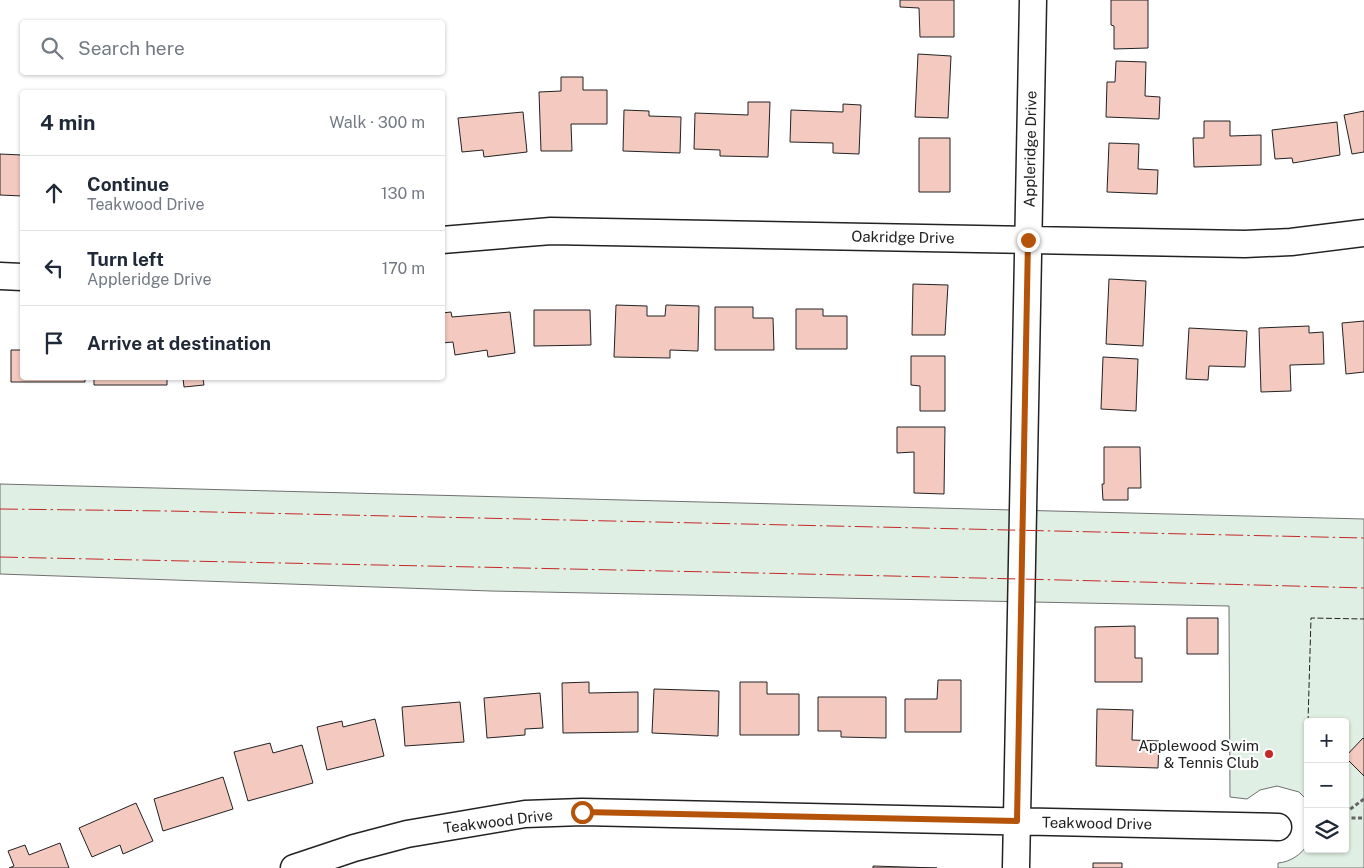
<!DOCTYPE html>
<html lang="en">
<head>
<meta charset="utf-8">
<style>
  body { margin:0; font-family:"Public Sans",sans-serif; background:#f6f6f7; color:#1f2937 }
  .controls { position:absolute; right:15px; bottom:15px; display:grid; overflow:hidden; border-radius:5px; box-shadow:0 1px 4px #0004 }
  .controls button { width:45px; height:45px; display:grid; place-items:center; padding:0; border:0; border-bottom:1px solid #e0e1e3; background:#fff; color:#1f2937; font:25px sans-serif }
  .stop { position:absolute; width:15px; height:15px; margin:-11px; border:4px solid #b45309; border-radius:50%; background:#fff }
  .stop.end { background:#b45309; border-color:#fff; box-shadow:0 1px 5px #0008 }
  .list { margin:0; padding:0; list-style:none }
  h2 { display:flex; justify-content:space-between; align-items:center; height:65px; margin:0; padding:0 20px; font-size:21px }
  h2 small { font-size:16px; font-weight:400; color:#747a83 }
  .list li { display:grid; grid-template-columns:32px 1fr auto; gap:15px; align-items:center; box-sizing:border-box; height:75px; padding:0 20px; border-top:1px solid #e0e1e3 }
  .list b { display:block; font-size:19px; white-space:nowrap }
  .list p { margin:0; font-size:16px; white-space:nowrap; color:#747a83 }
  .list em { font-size:16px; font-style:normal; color:#747a83 }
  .icon { flex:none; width:28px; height:28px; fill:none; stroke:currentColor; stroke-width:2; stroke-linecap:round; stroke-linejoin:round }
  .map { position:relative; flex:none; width:1364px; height:868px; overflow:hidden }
  .search { position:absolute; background:#fff; box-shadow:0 1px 4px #0004; left:20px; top:20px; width:425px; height:55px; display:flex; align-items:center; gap:12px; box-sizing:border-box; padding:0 18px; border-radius:5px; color:#747a83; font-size:19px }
  .panel { position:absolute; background:#fff; box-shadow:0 1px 4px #0004; left:20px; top:90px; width:425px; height:290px; border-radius:5px }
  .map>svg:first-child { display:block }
  .green { fill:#e0efe3; stroke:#6f6f6f }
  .building { fill:#f3c9c0; stroke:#222 }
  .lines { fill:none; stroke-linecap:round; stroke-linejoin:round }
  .minor-casing { stroke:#222; stroke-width:29 }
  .path { stroke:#646464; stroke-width:3; stroke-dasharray:4 2.5; stroke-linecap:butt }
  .minor { stroke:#fff; stroke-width:26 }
  .fence { stroke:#222; stroke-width:1; stroke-dasharray:6 2.5; stroke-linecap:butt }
  .power { stroke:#c62828; stroke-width:1; stroke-dasharray:18 4 2.5 4; stroke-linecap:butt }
  .route { stroke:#b45309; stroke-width:6 }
  .poi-dot { fill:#c62828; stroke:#fff; stroke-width:2 }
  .labels { text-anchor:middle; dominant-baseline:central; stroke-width:4; stroke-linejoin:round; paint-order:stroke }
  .street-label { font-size:15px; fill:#222; stroke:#fff }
  .poi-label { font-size:15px; fill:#222; stroke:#fff; text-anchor:end }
</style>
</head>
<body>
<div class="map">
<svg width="1364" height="868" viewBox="0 0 1364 868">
  <rect width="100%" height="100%" fill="#fff"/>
  <!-- green -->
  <path class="green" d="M 0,484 L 1364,519 L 1364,868 L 1278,868 L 1278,863 C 1290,862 1301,855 1308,844 L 1308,849 L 1345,849 L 1345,722 L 1308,722 L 1308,801 L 1299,792 L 1277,786 L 1260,790 L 1247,799 L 1230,797 L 1229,606 L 491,591 L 0,574 Z"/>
  <!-- building -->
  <path class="building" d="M 900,0 L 954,0 L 954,37 L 920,37 L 919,8 L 900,7 Z
    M 1111,0 L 1148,0 L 1148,48 L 1114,49 L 1114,26 L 1111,25 Z
    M 918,54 L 951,56 L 948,118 L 915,117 Z
    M 1116,61 L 1146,62 L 1145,96 L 1160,97 L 1159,119 L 1106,117 L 1107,82 L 1115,82 Z
    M 561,77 L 583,77 L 583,90 L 607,90 L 607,124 L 571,124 L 572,151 L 541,151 L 539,92 L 561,91 Z
    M 748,102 L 770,102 L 768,157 L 720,156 L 720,150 L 694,149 L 695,113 L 748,115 Z
    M 843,104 L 861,105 L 859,154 L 833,153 L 833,143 L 790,142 L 791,110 L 843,112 Z
    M 624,110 L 649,111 L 649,116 L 681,117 L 680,153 L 623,151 Z
    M 1364,111 L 1364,152 L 1352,154 L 1344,115 Z
    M 523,112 L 527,152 L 484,157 L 483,150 L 462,152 L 458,118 Z
    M 1204,121 L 1230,121 L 1230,136 L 1261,135 L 1261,165 L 1194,167 L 1193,138 L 1204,138 Z
    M 1337,122 L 1340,155 L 1293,163 L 1292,158 L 1275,159 L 1272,130 Z
    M 919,138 L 950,138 L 950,192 L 919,192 Z
    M 1109,143 L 1139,144 L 1138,169 L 1158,170 L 1157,194 L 1107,192 Z
    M 0,154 L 22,155 L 22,196 L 0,195 Z
    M 1109,279 L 1146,281 L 1143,346 L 1106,344 Z
    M 913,284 L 948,285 L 945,335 L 912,335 Z
    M 616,305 L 647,306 L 647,316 L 665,316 L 666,305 L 699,306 L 698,351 L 670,350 L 670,358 L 614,357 Z
    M 715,307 L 753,307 L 753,318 L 773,318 L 774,350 L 715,350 Z
    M 796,309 L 823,309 L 823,316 L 847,316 L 847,349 L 796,349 Z
    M 534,310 L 590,310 L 591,345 L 534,346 Z
    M 451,312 L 452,317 L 510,312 L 515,353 L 488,357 L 487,350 L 455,355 L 453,342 L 442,343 L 442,313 Z
    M 1364,321 L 1364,372 L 1346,374 L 1342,323 Z
    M 1309,326 L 1309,333 L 1323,332 L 1324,364 L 1290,365 L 1291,391 L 1261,392 L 1259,328 Z
    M 1189,328 L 1247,331 L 1245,367 L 1209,366 L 1208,380 L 1186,379 Z
    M 11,350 L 22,350 L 22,378 L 85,378 L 85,382 L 11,382 Z
    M 911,356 L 945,356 L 945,411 L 920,411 L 920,386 L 911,385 Z
    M 1103,357 L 1138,359 L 1136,411 L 1101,409 Z
    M 94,378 L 167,378 L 167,385 L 94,385 Z
    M 183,378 L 222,378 L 203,379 L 204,385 L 184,387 Z
    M 897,427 L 945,427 L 944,494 L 914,493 L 914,452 L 897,453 Z
    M 1104,447 L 1140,447 L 1141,488 L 1128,488 L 1128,500 L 1103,500 L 1102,484 L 1104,484 Z
    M 1187,618 L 1218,618 L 1218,654 L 1187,654 Z
    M 1135,626 L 1135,658 L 1142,658 L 1142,682 L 1095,682 L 1095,627 Z
    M 938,680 L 961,680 L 961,732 L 905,732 L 905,699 L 937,699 Z
    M 589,682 L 589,693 L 638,692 L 638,732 L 563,733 L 562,683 Z
    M 740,682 L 767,682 L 767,694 L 799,694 L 799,735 L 740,735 Z
    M 654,689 L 719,691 L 718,736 L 652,733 Z
    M 540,693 L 543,728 L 525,729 L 525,735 L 487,738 L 484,698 Z
    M 818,697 L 886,697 L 886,738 L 841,737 L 841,731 L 818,731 Z
    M 460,702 L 464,742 L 405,746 L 402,707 Z
    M 1097,709 L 1133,710 L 1132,740 L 1159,741 L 1158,768 L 1096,766 Z
    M 375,719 L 384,756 L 327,770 L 317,727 L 342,721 L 343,727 Z
    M 1363,738 L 1364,739 L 1364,776 L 1345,757 Z
    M 270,743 L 273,753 L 302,745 L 313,783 L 248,801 L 234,752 Z
    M 223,777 L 233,809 L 163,831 L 154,799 Z
    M 136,803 L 153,841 L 123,854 L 120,845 L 92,857 L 79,828 Z
    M 60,843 L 69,868 L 9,868 L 14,866 L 8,851 L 25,845 L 29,855 Z
    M 1093,863 L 1122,863 L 1122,868 L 1093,868 Z
    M 873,866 L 937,868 L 873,868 Z"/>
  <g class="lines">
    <!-- minor casing -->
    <g class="minor-casing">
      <path id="minor" d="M 442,240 L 551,231 L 1245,244 L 1291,242 L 1364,233
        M 0,276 L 22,277
        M 294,868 L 354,848 L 407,834 L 525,814 L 582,812 L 1278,827
        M 1016,868 L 1033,0"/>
    </g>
    <!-- path -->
    <path class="path" d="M 1345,813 L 1364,799
      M 1345,818 L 1364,818"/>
    <!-- minor -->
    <use href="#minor" class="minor"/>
    <!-- fence -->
    <path class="fence" d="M 1308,722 L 1311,618 L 1364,619
      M 1308,737 L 1308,754"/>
    <!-- power -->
    <path class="power" d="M 0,509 L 168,511 L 1364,538
      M 0,557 C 455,567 909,575 1364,588"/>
  </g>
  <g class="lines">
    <!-- route -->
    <path class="route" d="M 582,812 L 1017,821 L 1028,240"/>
  </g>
  <!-- markers -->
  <circle class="poi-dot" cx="1269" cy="754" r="5"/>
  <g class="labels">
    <!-- street labels -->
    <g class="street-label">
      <text transform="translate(1030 149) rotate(-89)">Appleridge Drive</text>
      <text transform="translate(903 237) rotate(1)">Oakridge Drive</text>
      <text transform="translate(498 821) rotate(-7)">Teakwood Drive</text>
      <text transform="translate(1097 823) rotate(1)">Teakwood Drive</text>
    </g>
    <!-- poi labels -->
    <g class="poi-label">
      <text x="1259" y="745">Applewood Swim<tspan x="1259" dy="17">&amp; Tennis Club</tspan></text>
    </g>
  </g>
</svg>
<div class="controls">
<button>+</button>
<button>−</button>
<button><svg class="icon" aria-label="layers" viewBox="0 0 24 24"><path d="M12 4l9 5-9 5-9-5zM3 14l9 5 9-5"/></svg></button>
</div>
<div class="stop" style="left:582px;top:812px"></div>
<div class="stop end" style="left:1028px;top:240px"></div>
<div class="search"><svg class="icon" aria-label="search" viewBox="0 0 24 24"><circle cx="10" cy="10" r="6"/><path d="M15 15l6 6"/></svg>Search here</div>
<section class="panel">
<h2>4 min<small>Walk · 300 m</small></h2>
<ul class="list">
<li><svg class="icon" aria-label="ahead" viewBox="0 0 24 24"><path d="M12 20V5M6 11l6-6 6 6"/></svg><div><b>Continue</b><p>Teakwood Drive</p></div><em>130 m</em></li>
<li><svg class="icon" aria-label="left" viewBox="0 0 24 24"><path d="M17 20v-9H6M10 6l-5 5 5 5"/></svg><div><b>Turn left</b><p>Appleridge Drive</p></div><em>170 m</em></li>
<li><svg class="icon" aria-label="arrive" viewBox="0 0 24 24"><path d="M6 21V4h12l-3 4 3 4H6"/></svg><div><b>Arrive at destination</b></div></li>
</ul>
</section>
</div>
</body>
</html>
